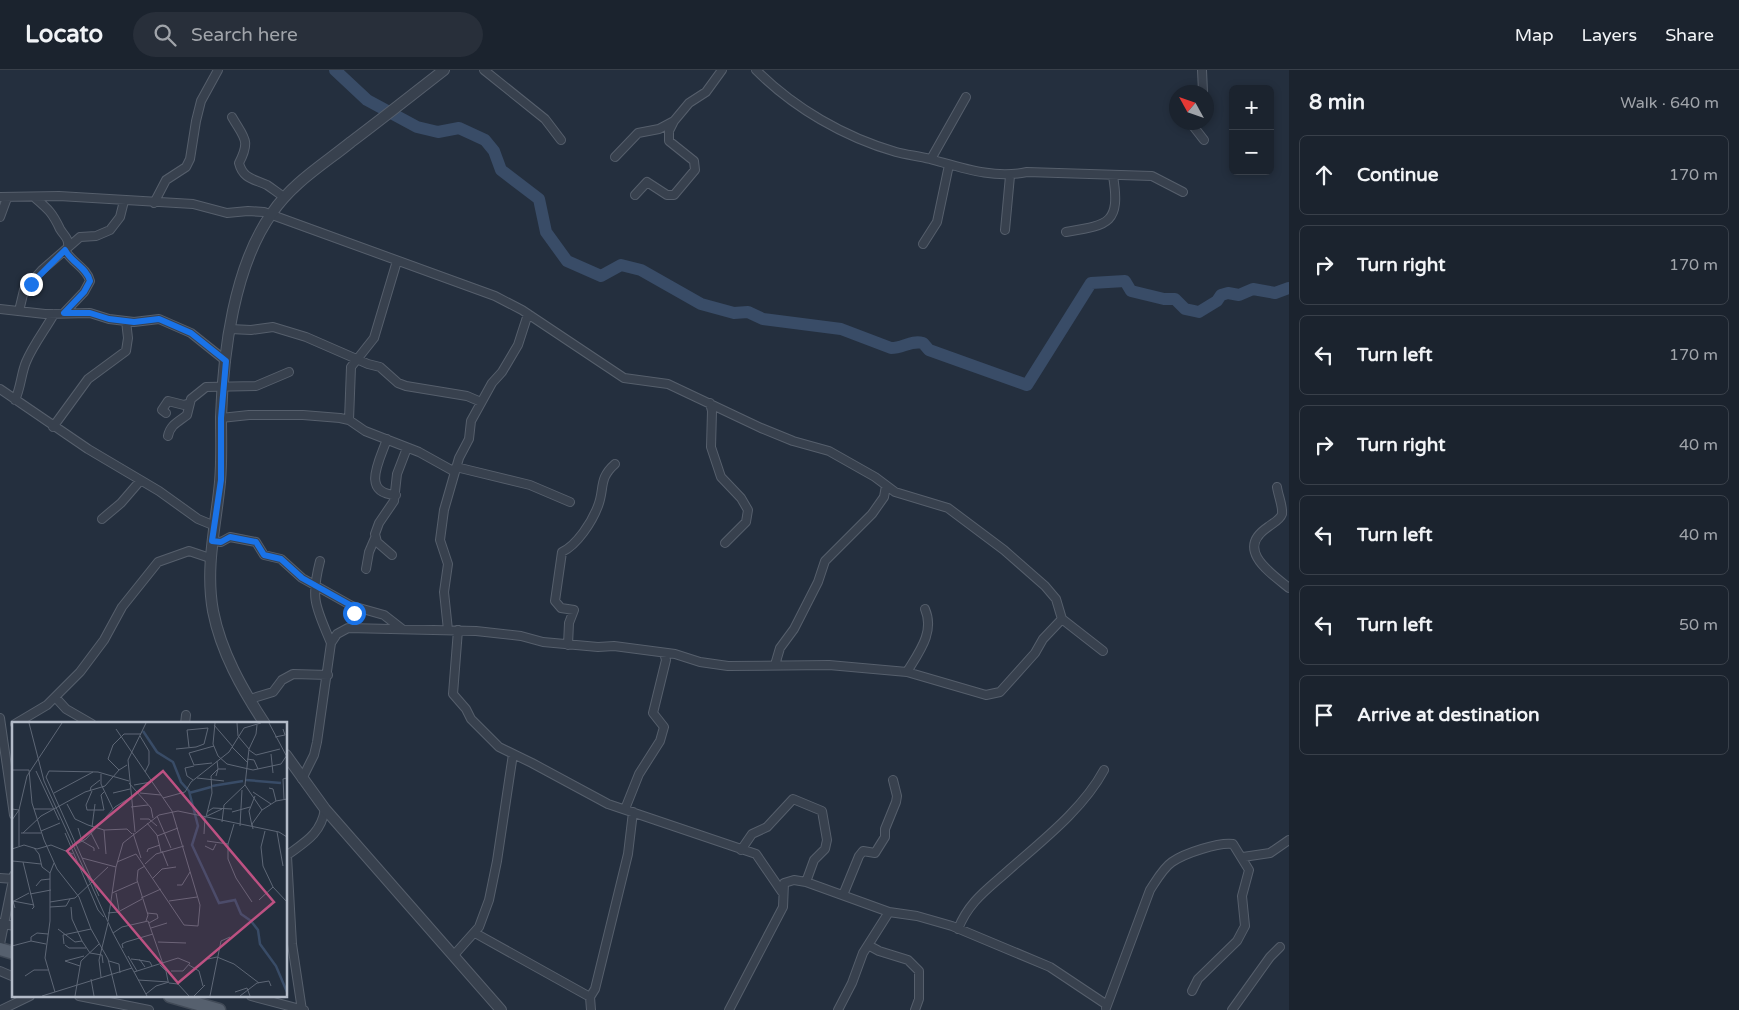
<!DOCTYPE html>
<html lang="en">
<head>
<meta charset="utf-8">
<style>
  body { margin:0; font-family:"Varela Round",sans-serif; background:#282f3a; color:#f1f3f6 }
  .controls { position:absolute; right:15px; top:15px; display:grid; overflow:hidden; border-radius:8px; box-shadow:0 2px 8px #0003 }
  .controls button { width:45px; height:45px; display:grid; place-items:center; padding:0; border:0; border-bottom:1px solid #39404a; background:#1b232e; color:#f1f3f6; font:25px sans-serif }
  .compass { position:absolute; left:1169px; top:15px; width:45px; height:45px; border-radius:50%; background:#1b232e; box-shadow:0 2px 8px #0003; rotate:310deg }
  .stop { position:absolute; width:15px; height:15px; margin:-11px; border:4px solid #1a73e8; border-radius:50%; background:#fff }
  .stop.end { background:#1a73e8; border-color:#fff; box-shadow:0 1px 5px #0008 }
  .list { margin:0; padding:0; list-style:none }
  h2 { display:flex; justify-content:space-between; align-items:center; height:65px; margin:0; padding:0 20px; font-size:21px }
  h2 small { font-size:16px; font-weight:400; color:#a0a4aa }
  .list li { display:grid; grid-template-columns:32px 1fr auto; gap:15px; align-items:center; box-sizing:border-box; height:80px; margin:0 10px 10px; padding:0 10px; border:1px solid #39404a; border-radius:8px }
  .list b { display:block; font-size:19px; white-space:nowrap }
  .list em { font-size:16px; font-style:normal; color:#a0a4aa }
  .icon { flex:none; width:28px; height:28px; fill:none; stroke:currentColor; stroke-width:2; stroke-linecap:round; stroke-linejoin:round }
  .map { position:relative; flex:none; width:1289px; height:940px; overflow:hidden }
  header { display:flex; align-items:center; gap:30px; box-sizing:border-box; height:70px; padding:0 25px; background:#1b232e; border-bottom:1px solid #39404a }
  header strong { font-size:24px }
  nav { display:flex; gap:28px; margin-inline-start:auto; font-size:18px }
  .search { width:350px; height:45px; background:#282f3a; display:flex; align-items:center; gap:12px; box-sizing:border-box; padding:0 18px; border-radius:28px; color:#a0a4aa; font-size:19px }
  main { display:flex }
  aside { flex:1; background:#1b232e }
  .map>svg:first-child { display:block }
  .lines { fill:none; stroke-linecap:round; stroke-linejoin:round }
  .river { stroke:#394c67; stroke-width:12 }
  .minor-casing { stroke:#565f6c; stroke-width:10 }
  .tertiary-casing { stroke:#565f6c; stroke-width:12 }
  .primary-casing { stroke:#414a57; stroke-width:15 }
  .minor { stroke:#38414e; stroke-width:8 }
  .tertiary { stroke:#38414e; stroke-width:10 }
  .primary { stroke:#56606e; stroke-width:12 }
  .route { stroke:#1a73e8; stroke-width:6 }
  .inset-river { fill:none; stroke:#394c67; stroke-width:2.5 }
  .inset-road { fill:none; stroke:#5e6776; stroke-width:1 }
  .view { fill:#bd5182; fill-opacity:0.15; stroke:#bd5182; stroke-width:2.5 }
  .inset-edge { fill:none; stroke:#b4bcc9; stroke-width:2.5 }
</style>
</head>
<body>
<header>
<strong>Locato</strong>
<div class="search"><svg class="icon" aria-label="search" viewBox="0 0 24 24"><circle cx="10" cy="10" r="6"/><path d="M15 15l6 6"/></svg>Search here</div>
<nav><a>Map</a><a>Layers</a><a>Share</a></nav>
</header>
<main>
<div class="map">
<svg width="1289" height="940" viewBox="0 0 1289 940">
  <rect width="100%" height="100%" fill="#242f3e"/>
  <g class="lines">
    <!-- river -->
    <path class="river" d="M 335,0 L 367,30 L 417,57 L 438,62 L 459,58 L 485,70 L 494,81 L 501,100 L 539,129 L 546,162 L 567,191 L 601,206 L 621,195 L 641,200 L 701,234 L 734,243 L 748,242 L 763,249 L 841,259 L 891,278 C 903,278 911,270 923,273 L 929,280 L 1027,315 L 1091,213 L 1125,211 L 1131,221 L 1164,229 L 1175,229 L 1185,239 L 1199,242 L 1217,231 L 1221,225 L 1228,223 L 1239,225 L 1253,219 L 1275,223 L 1289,218"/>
    <!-- minor casing -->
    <g class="minor-casing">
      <path id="minor" d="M 484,0 L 545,49 L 561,70
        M 756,0 C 794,38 844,67 896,82 C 907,85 919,86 930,89 C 963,98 993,109 1027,102 L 1152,106 L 1183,122
        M 1202,0 L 1203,22
        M 232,47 C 244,68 251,70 239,93 C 243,109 254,109 267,115 C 273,119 278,123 284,127
        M 1190,52 L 1204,70
        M 615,87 L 638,63 L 659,59 L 674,51 L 689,33 L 706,22 L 722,0
        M 931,89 L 966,27
        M 635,125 L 647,112 L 667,125 L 674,125 L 695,100 L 694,91 L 669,71 L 669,61 L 674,51
        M 0,127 L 59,126 L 193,134 L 227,143 L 248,141 L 264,142 L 495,226 L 522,240 L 624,308 L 668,314 L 761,358 L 793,371 L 829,381 L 875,407 L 895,422 L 948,438 L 1004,480 L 1045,516 L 1056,529 L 1062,549 L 1043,569 L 1035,583 L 1000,622 L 986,625 L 907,602 L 829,595 L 728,596 L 700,592 L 675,584 L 614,576 L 598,577 L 543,572 L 521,566 L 476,561 L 348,558 L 337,564 L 331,573 L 317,672 L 314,685 L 302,709
        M 34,127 C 48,139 52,142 60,159 C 64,166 69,168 68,177
        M 154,133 L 166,110 L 186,97 L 190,89 L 196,51 L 201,31 L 218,0
        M 0,147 L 7,128
        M 1005,160 L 1010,106
        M 1066,162 C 1108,155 1121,154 1113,106
        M 923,174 L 937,152 L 949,95
        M 0,239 L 45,244 L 90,243 L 109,249 L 134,252 L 159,249 L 191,263 L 226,291
        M 19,241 L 24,220 L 42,200 L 80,167 L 96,166 L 110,160 L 120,147 L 124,131
        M 64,243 L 84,222 L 90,211 C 87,198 71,192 65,180
        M 230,259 L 251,260 L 273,257 L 306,267 L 368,294 L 380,297 L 398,313 L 406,316 L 467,326 L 481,332
        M 0,319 L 88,379 L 159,421 L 198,449 L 215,456
        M 15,330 C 21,317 21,304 26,292 C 33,275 45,260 54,244
        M 710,333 L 712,341 L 711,377 L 721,407 L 741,428 L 748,440 L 746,452 L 725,473
        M 166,343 L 162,340 L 168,331 L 184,335 L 190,333
        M 221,348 L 249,345 L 303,345 L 340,348 L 349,350 L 365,361 L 419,382 L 455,402
        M 349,350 L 351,297 L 374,268 L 397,191
        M 53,357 L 88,309 L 126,281 L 128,268 L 126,251
        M 168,366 C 170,355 178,352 187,345 L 191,329 L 206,317 L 256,316 L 289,302
        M 387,369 C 380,390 360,423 396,425
        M 456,397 L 530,415 L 570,432
        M 1277,417 C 1278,425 1283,436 1282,444 C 1280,450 1273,453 1268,457 C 1235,479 1269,502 1289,518
        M 102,449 L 121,433 L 140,411
        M 212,471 L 221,472 L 230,467 L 256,472 L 264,485 L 281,489 L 302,508 L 352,536 L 384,545 L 402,559
        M 392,485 L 377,472 L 375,464 L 379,453 L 394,431 L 397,404 L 407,378
        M 320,491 C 310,530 316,537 331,573
        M 366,499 L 369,482 L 375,468
        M 352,536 L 353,557
        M 1062,549 L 1103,581
        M 448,560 L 444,522 L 448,494 L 440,470 L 444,440 L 459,388 L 469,369 L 471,351 L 492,313 L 502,302 L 518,275 L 528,244
        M 458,560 L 453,624 L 466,639 L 471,649 L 499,677 L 532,693 L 608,734 L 756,784 L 782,822
        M 568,575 L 569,553 L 574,540 L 561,538 L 555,531 L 562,482 C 577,475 592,452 598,436 C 605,418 598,409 615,394
        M 775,595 L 780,578 L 794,559 L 818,512 L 825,491 L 872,444 L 884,427 L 886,416
        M 907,602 C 919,582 935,562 925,539
        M 56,628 L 66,639 L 92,654
        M 250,629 L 273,622 L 282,610 L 293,604 L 328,605
        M 0,648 L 14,745
        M 15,654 L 47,635 L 80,602 L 104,570 L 122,537 L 158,492 L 189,481 L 210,488
        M 185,654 L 186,645
        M 625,739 L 639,704 L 660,671 L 664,657 L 653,643 L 666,590 L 664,583
        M 741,780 L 752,764 L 767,757 L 793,729 L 822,741 L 827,770 L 825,779 L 814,790 L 806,812
        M 286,786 C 305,772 321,764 325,739
        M 287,786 L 292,874 L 302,940
        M 1243,787 L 1270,783 L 1289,770
        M 0,808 L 14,809
        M 843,825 L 859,786 L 863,781 L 875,783 L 885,767 L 885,759 L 896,732 L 897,726 L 893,710
        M 0,853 L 14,856
        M 958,859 C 969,831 988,819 1010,799 C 1043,770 1083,739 1104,700
        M 475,863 L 590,927
        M 0,874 L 14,805
        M 868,875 L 879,881 L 908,890 L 919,901 L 919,929 L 915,940
        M 454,885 L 479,857 L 489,830 L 497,791 L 513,684
        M 0,901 L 14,907
        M 79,926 L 149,940
        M 251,926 L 304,940
        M 1106,938 L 1150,820 C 1156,811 1163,798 1172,792 C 1185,783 1219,772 1233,774 L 1249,800 L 1242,826 L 1245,856 L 1237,871 L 1198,909 L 1192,921
        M 1,940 L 30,926
        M 591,940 L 590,927 L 595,919 L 628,784 L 633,742
        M 729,940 L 783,837 L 784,813 L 794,810 L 806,812 L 889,842 L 917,846 L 952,856 L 1050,897 L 1107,935
        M 838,940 L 852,913 L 863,883 L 889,842
        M 1232,940 L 1270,887 L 1280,877"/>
    </g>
    <!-- tertiary casing -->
    <g class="tertiary-casing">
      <path id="tertiary" d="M 265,654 C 242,619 221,582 213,541 C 205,497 216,455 220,412 C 222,390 221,369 221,347 C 223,283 234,196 272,143 C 292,113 324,94 351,72 C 383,48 413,24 444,0
        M 286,685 L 325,739 L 501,940"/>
    </g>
    <!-- primary casing -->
    <g class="primary-casing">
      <path id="primary" d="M 0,879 L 14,883
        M 170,926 L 219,940"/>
    </g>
    <!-- minor -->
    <use href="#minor" class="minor"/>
    <!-- tertiary -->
    <use href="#tertiary" class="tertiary"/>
    <!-- primary -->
    <use href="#primary" class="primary"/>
  </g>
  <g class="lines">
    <!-- route -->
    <path class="route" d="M 31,214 L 65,180 C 71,192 87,198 90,211 L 84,222 L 64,243 L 90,243 L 109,249 L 134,252 L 159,249 L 191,263 L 226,291 L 221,348 L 221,410 L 212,471 L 221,472 L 230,467 L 256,472 L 264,485 L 281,489 L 302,508 L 352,536 L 354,543"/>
  </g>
  <!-- overview -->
  <g transform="translate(12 652)">
    <rect width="275" height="275" fill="#242f3e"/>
    <path class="inset-river" d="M 131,9 L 145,30 L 161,40 L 169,60 L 177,69 L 186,104 L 180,123 L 207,181 L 223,178 L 229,192 L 239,199 L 246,208 L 248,222 L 264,244 L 275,270M 234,58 L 269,61M 200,64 L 231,59M 177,71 L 199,65"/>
    <path class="inset-road" d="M 17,1 L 32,59 L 101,211 L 135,274M 203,1 L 201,22 L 206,34 L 215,42 L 241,48 L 269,42 L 275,33M 257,1 L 275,35M 202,3 L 221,25M 104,7 L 160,89 L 188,183 L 186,204 L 172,203 L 124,132 L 105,140M 128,14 L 137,29 L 137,42 L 133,50M 263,15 L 273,13 L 271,7M 220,25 L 235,40M 164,27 L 184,25 L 192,22 L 196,6 L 175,8 L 177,25M 237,27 L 244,12 L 245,3M 237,28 L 244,33 L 268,27M 259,32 L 261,51M 235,37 L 242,38 L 246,47M 200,41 L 182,43 L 177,31 L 202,24M 0,48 L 17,48M 17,48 L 20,81 L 32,118 L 45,147 L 67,175 L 79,207 L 96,237 L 105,274M 107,48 L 96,37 L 101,23 L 112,12 L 129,12M 24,49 L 47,98M 37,49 L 34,55 L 87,174M 37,49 L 86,50 L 117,59M 89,52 L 89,62 L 101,87M 204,54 L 206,47 L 214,47M 185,56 L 212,59M 181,58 L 175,54 L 173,46 L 182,44M 117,61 L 139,86 L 141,96M 122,63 L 139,60M 233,63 L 250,88M 257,66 L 261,67 L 264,79M 78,69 L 79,65 L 88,58M 80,69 L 74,83 L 75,88 L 92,88M 92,70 L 89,73 L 92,88M 241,70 L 259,82M 42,71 L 81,50M 101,71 L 118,67M 128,71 L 149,73M 151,76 L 173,70 L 179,60 L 217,30 L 232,6 L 249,1M 272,77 L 271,57 L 275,56M 55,82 L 63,97 L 76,103 L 92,108 L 115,107 L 120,112M 119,85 L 136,83M 0,87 L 7,88 L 0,98M 22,87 L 41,87M 195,90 L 201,86 L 220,87M 220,90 L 238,85M 145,94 L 159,126M 195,94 L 210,87M 194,95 L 200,71 L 199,54 L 206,47 L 205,39M 128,97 L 137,97 L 145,104M 210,100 L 212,83 L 233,63 L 237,27 L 226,14 L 225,1M 135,101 L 145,113 L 149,130M 222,102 L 216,122 L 216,137 L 224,156 L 240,180M 228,104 L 230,68M 240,104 L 237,89 L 243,74M 80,105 L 83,82M 66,106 L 70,119 L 82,126 L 82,129M 241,107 L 240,102 L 250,88 L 264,79 L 275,77M 92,108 L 94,132M 29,109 L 48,101M 253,109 L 249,125 L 251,144 L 261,165 L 275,180M 123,110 L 116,38 L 134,1M 265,110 L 271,144M 9,111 L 29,111M 11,111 L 29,94 L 73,70 L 93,64 L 107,48 L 115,43M 53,111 L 86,188 L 92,195M 79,111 L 87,127M 121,111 L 129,136M 192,112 L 193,95M 145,114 L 166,106M 195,119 L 216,122M 63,123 L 74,117 L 103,85 L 119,75M 7,124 L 7,88 L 15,54 L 50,1M 193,124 L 201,128 L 204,122M 22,126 L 27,132 L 30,145 L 38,151M 0,127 L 12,123 L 25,127 L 39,123 L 61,132M 150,129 L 156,144M 135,130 L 136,127 L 148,123M 70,136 L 104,145M 0,139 L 11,140 L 22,185 L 20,187M 11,140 L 29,142M 42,141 L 38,151 L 38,199 L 33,236 L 43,270M 133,142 L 144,132 L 172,124M 133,144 L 126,148 L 125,158 L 136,193 L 134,199M 141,156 L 150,147 L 164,145M 165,163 L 170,163 L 178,150M 24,164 L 29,158 L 38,157M 100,171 L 125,160M 104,171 L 107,188M 18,172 L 39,168M 129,176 L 149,167M 247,178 L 261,165M 157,179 L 185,175M 0,180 L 17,171M 38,180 L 63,176 L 96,145M 38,185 L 54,184 L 58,177M 59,185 L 60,197 L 70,219M 3,186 L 1,179 L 22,183M 96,191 L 106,190 L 130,177M 135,191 L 145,192 L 146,196 L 137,201M 96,199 L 104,145 L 111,121 L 147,93 L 166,89 L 267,110 L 275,115M 139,206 L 155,201M 46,207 L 63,220 L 70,219 L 78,231 L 90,233 L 91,241M 101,211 L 110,205 L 136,199 L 151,242M 19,219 L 19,215 L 25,211 L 36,212M 146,220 L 174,221M 52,222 L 51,213 L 79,207M 53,223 L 57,226 L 74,226M 0,224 L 19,219 L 34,222M 111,226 L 110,222 L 114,220 L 141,212M 116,234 L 125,249M 119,237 L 128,238 L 133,245M 196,237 L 205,235 L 222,242 L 247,261M 127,238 L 138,240 L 140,244M 97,239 L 107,242 L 108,251M 148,243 L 154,249 L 156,259M 177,243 L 187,249 L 191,264M 68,244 L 53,239 L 72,234M 122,250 L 166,236 L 178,241 L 171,249 L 159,249M 13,254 L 22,248 L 36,248M 89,255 L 87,238 L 96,201M 79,257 L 82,274M 126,258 L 157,260 L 144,264 L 134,272M 157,261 L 166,262 L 177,274M 223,270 L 235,266 L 238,274M 30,274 L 120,246M 63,274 L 69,239 L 87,222M 182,274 L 193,263M 198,274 L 209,219 L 218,215M 228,274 L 245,261 L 257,259 L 259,264"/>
    <path class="view" d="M 151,49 L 262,180 L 166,261 L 55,129 Z"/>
    <rect width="275" height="275" class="inset-edge"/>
  </g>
</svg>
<div class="controls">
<button>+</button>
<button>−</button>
</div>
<svg class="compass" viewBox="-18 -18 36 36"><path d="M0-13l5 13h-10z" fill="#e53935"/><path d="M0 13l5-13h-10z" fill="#a0a4aa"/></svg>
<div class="stop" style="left:354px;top:543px"></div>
<div class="stop end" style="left:31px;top:214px"></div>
</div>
<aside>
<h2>8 min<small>Walk · 640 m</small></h2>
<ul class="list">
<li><svg class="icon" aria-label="ahead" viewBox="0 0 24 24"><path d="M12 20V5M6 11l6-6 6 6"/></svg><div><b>Continue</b></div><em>170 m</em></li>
<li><svg class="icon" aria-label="right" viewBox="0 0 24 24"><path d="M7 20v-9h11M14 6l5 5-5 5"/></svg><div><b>Turn right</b></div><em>170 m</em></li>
<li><svg class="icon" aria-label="left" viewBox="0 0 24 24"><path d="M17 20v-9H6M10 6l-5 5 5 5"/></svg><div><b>Turn left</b></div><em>170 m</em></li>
<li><svg class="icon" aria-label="right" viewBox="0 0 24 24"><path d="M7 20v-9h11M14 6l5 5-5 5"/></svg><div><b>Turn right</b></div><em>40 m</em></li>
<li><svg class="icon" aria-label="left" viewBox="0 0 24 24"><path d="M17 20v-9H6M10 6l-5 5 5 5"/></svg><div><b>Turn left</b></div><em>40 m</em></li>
<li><svg class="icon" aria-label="left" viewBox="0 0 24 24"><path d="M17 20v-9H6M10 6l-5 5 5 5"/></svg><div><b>Turn left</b></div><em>50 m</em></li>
<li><svg class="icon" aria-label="arrive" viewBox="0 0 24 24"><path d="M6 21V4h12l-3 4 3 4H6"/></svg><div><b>Arrive at destination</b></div></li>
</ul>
</aside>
</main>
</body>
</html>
